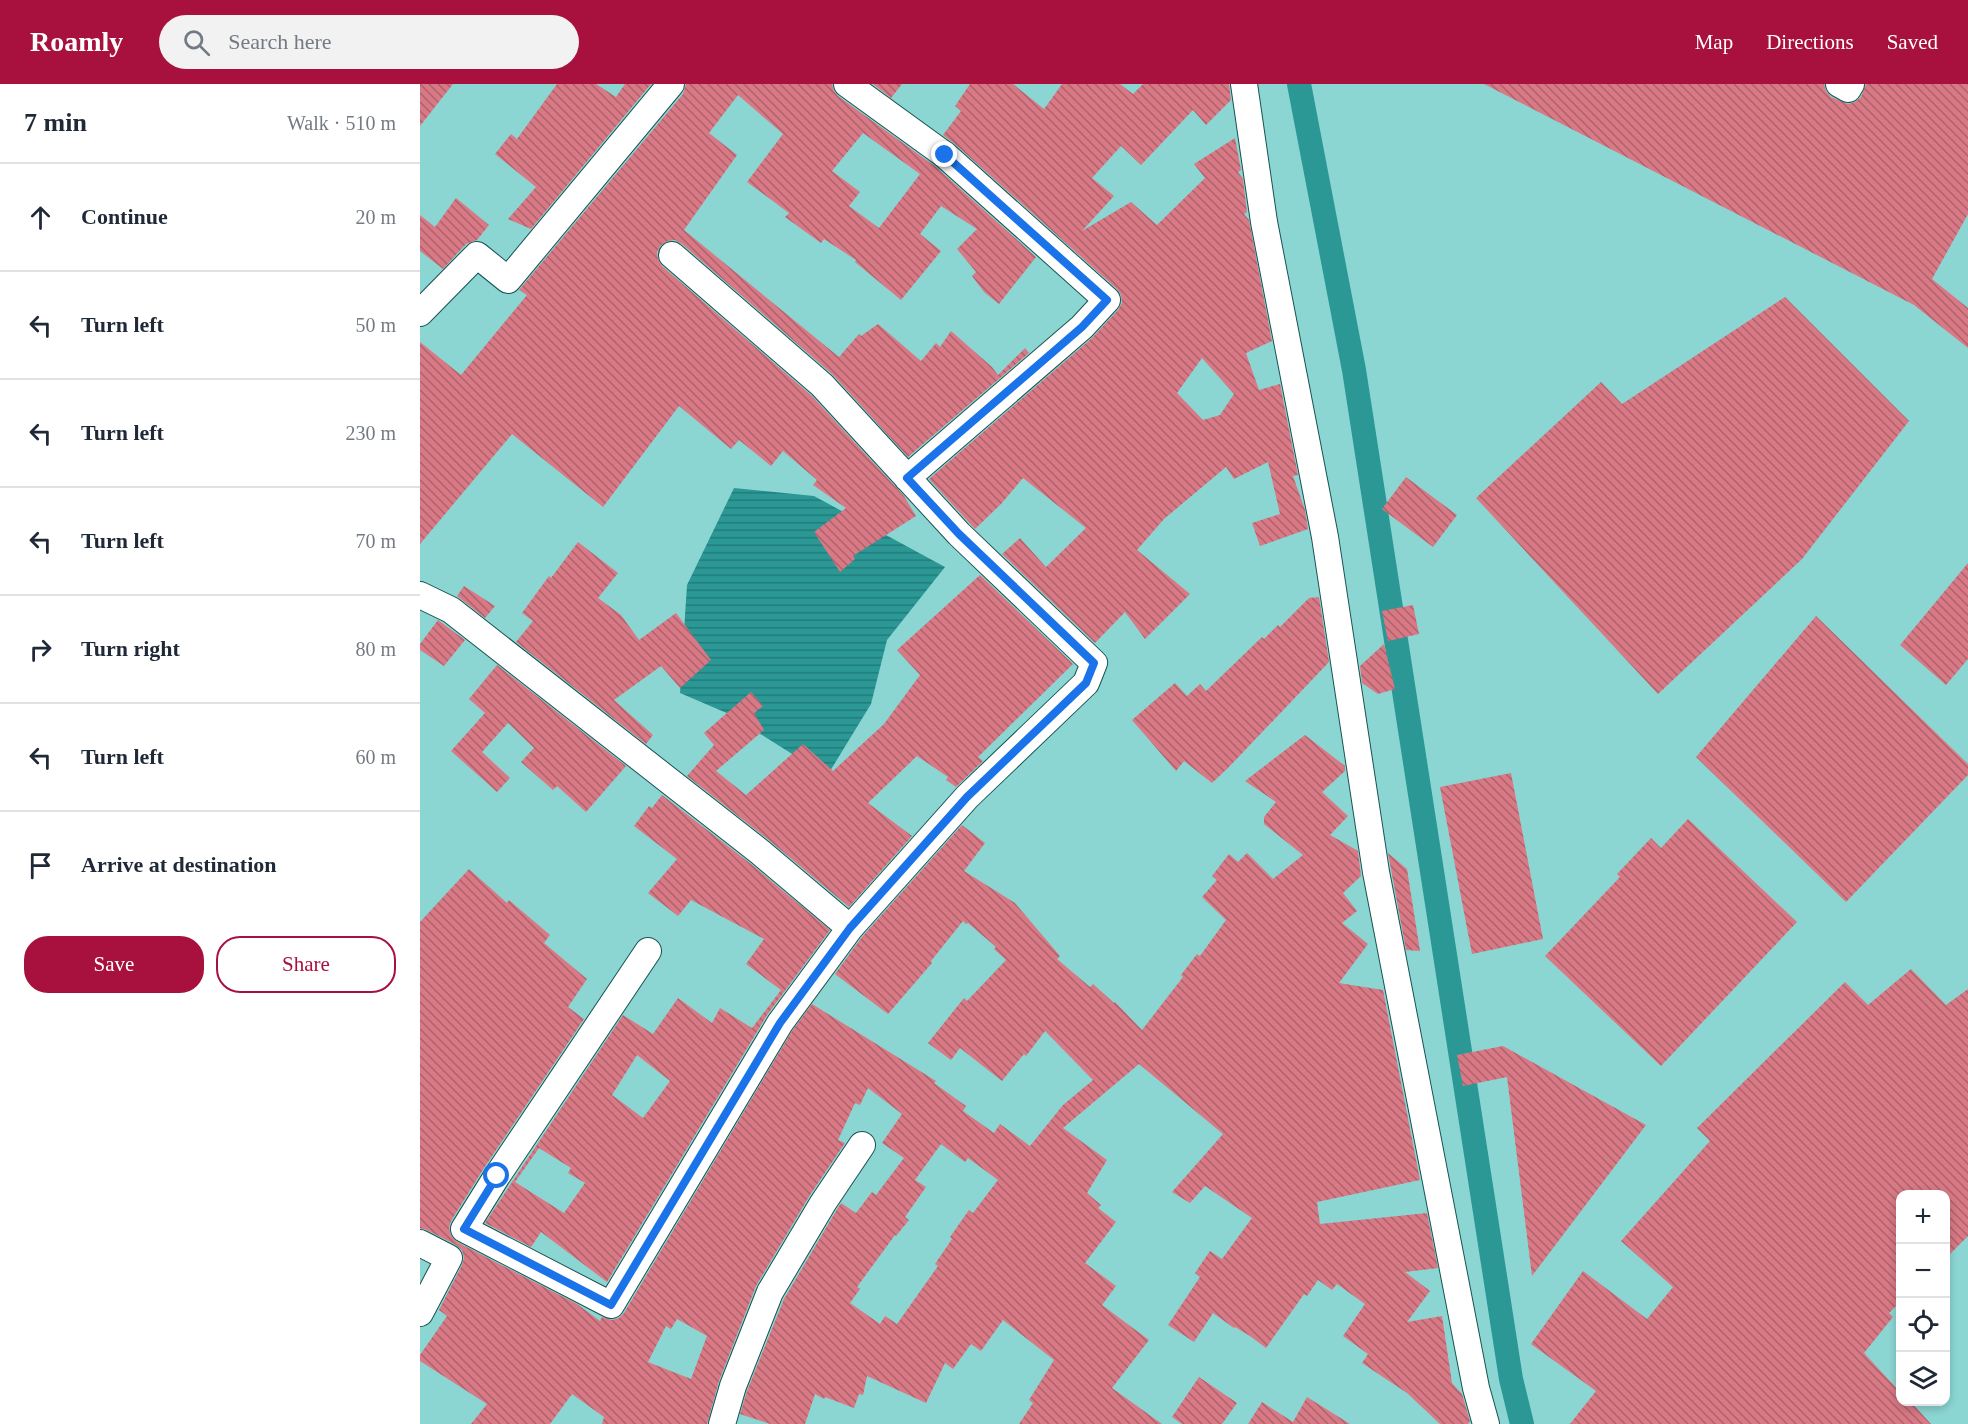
<!DOCTYPE html>
<html lang="en">
<head>
<meta charset="utf-8">
<style>
  body { margin:0; font-family:"Times New Roman",serif; background:#f2f2f3; color:#1f2937 }
  .controls { position:absolute; right:18px; bottom:18px; display:grid; overflow:hidden; border-radius:12px; box-shadow:0 3px 9px #0003 }
  .controls button { width:54px; height:54px; display:grid; place-items:center; padding:0; border:0; border-bottom:2px solid #e0e1e3; background:#fff; color:#1f2937; font:30px sans-serif }
  .stop { position:absolute; width:18px; height:18px; margin:-14px; border:4px solid #1a73e8; border-radius:50%; background:#fff }
  .stop.end { background:#1a73e8; border-color:#fff; box-shadow:0 2px 6px #0008 }
  .list { margin:0; padding:0; list-style:none }
  h2 { display:flex; justify-content:space-between; align-items:center; height:78px; margin:0; padding:0 24px; font-size:26px }
  h2 small { font-size:20px; font-weight:400; color:#747a83 }
  .list li { display:grid; grid-template-columns:39px 1fr auto; gap:18px; align-items:center; box-sizing:border-box; height:108px; padding:0 24px; border-top:2px solid #e0e1e3 }
  .list b { display:block; font-size:22px; white-space:nowrap }
  .list em { font-size:20px; font-style:normal; color:#747a83 }
  .actions { display:flex; gap:12px; padding:18px 24px }
  .actions a { flex:1; padding:14px 0; border:2px solid #a8113e; border-radius:24px; text-align:center; font-size:21px; color:#a8113e }
  .actions .main { background:#a8113e; color:#fff }
  .icon { flex:none; width:33px; height:33px; fill:none; stroke:currentColor; stroke-width:2; stroke-linecap:round; stroke-linejoin:round }
  .map { position:relative; flex:none; width:1548px; height:1340px; overflow:hidden }
  header { display:flex; align-items:center; gap:36px; box-sizing:border-box; height:84px; padding:0 30px; background:#a8113e; color:#fff }
  header strong { font-size:28px }
  nav { display:flex; gap:33px; margin-inline-start:auto; font-size:21px }
  .search { width:420px; height:54px; background:#f2f2f3; display:flex; align-items:center; gap:15px; box-sizing:border-box; padding:0 21px; border-radius:33px; color:#747a83; font-size:22px }
  main { display:flex }
  aside { flex:1; background:#fff }
  .map>svg:first-child { display:block }
  .water { fill:url(#water-rules) }
  .lines { fill:none; stroke-linecap:round; stroke-linejoin:round }
  .canal { stroke:#2b9895; stroke-width:24 }
  .building { fill:url(#building-back-hatch); fill-rule:evenodd }
  .street-casing { stroke:#175351; stroke-width:28 }
  .street { stroke:#fff; stroke-width:26 }
  .route { stroke:#1a73e8; stroke-width:8 }
</style>
</head>
<body>
<header>
<strong>Roamly</strong>
<div class="search"><svg class="icon" aria-label="search" viewBox="0 0 24 24"><circle cx="10" cy="10" r="6"/><path d="M15 15l6 6"/></svg>Search here</div>
<nav><a>Map</a><a>Directions</a><a>Saved</a></nav>
</header>
<main>
<aside>
<h2>7 min<small>Walk · 510 m</small></h2>
<ul class="list">
<li><svg class="icon" aria-label="ahead" viewBox="0 0 24 24"><path d="M12 20V5M6 11l6-6 6 6"/></svg><div><b>Continue</b></div><em>20 m</em></li>
<li><svg class="icon" aria-label="left" viewBox="0 0 24 24"><path d="M17 20v-9H6M10 6l-5 5 5 5"/></svg><div><b>Turn left</b></div><em>50 m</em></li>
<li><svg class="icon" aria-label="left" viewBox="0 0 24 24"><path d="M17 20v-9H6M10 6l-5 5 5 5"/></svg><div><b>Turn left</b></div><em>230 m</em></li>
<li><svg class="icon" aria-label="left" viewBox="0 0 24 24"><path d="M17 20v-9H6M10 6l-5 5 5 5"/></svg><div><b>Turn left</b></div><em>70 m</em></li>
<li><svg class="icon" aria-label="right" viewBox="0 0 24 24"><path d="M7 20v-9h11M14 6l5 5-5 5"/></svg><div><b>Turn right</b></div><em>80 m</em></li>
<li><svg class="icon" aria-label="left" viewBox="0 0 24 24"><path d="M17 20v-9H6M10 6l-5 5 5 5"/></svg><div><b>Turn left</b></div><em>60 m</em></li>
<li><svg class="icon" aria-label="arrive" viewBox="0 0 24 24"><path d="M6 21V4h12l-3 4 3 4H6"/></svg><div><b>Arrive at destination</b></div></li>
</ul>
<div class="actions"><a class="main">Save</a><a>Share</a></div>
</aside>
<div class="map">
<svg width="1548" height="1340" viewBox="0 0 1548 1340">
  <defs>
    <pattern id="water-rules" width="6" height="5" patternUnits="userSpaceOnUse" patternTransform="scale(1.5)"><rect width="6" height="5" fill="#2b9895"/><path d="M0 2.5h6" fill="none" stroke="#227b79"/></pattern>
    <pattern id="building-back-hatch" width="6" height="6" patternUnits="userSpaceOnUse" patternTransform="scale(1.5)"><rect width="6" height="6" fill="#d87985"/><path d="M-1 5l2 2M0 0l6 6M5-1l2 2" fill="none" stroke="#ad626c"/></pattern>
  </defs>
  <rect width="100%" height="100%" fill="#8bd6d3"/>
  <!-- water -->
  <path class="water" d="M 314,404 L 394,412 L 525,483 L 467,556 L 451,620 L 407,692 L 309,630 L 260,609 L 267,501 Z"/>
  <g class="lines">
    <!-- canal -->
    <path class="canal" d="M 879,0 L 934,286 L 1091,1295 L 1102,1340"/>
  </g>
  <!-- building -->
  <path class="building" d="M 0,0 L 33,0 L 0,42 Z
    M 137,0 L 176,0 L 196,13 L 205,0 L 231,0 L 111,145 L 88,135 L 116,103 L 75,70 L 91,50 L 97,55 Z
    M 266,0 L 412,0 L 414,7 L 418,12 L 516,83 L 616,173 L 579,220 L 564,208 L 552,192 L 556,188 L 537,165 L 557,145 L 521,122 L 500,150 L 521,167 L 481,216 L 435,178 L 436,176 L 404,155 L 401,159 L 365,133 L 369,129 L 327,98 L 363,50 L 318,11 L 289,49 L 317,71 L 264,146 L 419,273 L 439,250 L 441,252 L 458,240 L 501,277 L 516,259 L 520,263 L 531,247 L 572,283 L 578,291 L 605,264 L 609,269 L 488,373 L 412,290 L 262,160 L 255,156 L 248,157 L 241,161 L 237,168 L 238,175 L 242,182 L 392,312 L 484,412 L 496,432 L 433,472 L 435,475 L 420,488 L 394,448 L 426,424 L 393,401 L 397,396 L 363,367 L 351,382 L 319,356 L 311,365 L 259,322 L 183,423 L 92,350 L 0,460 L 0,258 L 41,291 L 107,211 L 99,206 L 263,10 ZM 443,49 L 500,90 L 459,144 L 429,122 L 440,108 L 412,87 Z
    M 453,0 L 482,0 L 471,14 Z
    M 550,0 L 593,0 L 624,25 L 642,0 L 700,0 L 713,10 L 723,0 L 809,0 L 811,16 L 786,41 L 773,26 L 721,81 L 701,62 L 672,94 L 694,112 L 662,147 L 711,118 L 737,141 L 785,94 L 774,80 L 815,54 L 821,86 L 818,88 L 823,95 L 827,128 L 824,130 L 829,136 L 852,257 L 826,269 L 839,306 L 860,300 L 878,391 L 873,392 L 885,426 L 888,445 L 840,462 L 832,439 L 860,430 L 848,378 L 814,395 L 806,383 L 744,435 L 717,466 L 770,510 L 725,555 L 705,528 L 675,559 L 582,470 L 600,454 L 626,483 L 666,444 L 603,394 L 581,420 L 555,445 L 509,395 L 672,254 L 698,226 L 702,219 L 701,211 L 697,205 L 535,60 L 523,51 L 541,27 L 535,22 ZM 782,274 L 814,310 L 800,331 L 783,336 L 757,309 Z
    M 1064,0 L 1404,0 L 1406,7 L 1411,13 L 1428,20 L 1435,18 L 1441,13 L 1446,0 L 1548,0 L 1548,130 L 1512,195 L 1548,224 L 1548,264 L 1494,221 Z
    M 36,114 L 69,141 L 57,156 L 46,160 L 23,185 L 0,167 L 0,131 L 15,143 Z
    M 1365,213 L 1489,337 L 1382,475 L 1238,610 L 1056,414 L 1181,298 L 1202,320 Z
    M 986,393 L 1037,431 L 1013,463 L 962,425 Z
    M 158,458 L 198,489 L 178,514 L 201,531 L 219,556 L 256,529 L 291,576 L 260,604 L 241,582 L 194,616 L 233,651 L 226,660 L 96,558 L 113,537 L 102,529 L 129,492 L 131,494 Z
    M 1548,479 L 1548,575 L 1526,601 L 1480,561 Z
    M 560,491 L 653,580 L 558,673 L 563,677 L 536,703 L 526,696 L 528,693 L 497,672 L 448,719 L 492,752 L 429,823 L 350,757 L 267,692 L 294,661 L 284,649 L 331,608 L 343,622 L 334,629 L 344,646 L 296,687 L 326,711 L 383,660 L 413,687 L 464,640 L 500,591 L 477,566 Z
    M 44,502 L 75,522 L 65,534 L 37,512 Z
    M 899,513 L 909,578 L 808,684 L 792,699 L 764,677 L 756,687 L 712,636 L 755,599 L 767,612 L 780,600 L 786,607 L 842,553 L 844,555 L 858,541 L 860,543 L 889,514 Z
    M 993,521 L 999,550 L 968,557 L 962,527 Z
    M 1396,532 L 1548,680 L 1548,691 L 1426,818 L 1276,673 Z
    M 18,536 L 45,556 L 24,582 L 0,566 L 0,560 Z
    M 964,560 L 975,605 L 958,610 L 942,599 L 940,582 Z
    M 77,581 L 206,682 L 166,728 L 137,702 L 133,706 L 101,678 L 114,664 L 88,639 L 62,668 L 90,694 L 77,708 L 31,667 L 65,629 L 49,615 Z
    M 885,651 L 925,682 L 925,687 L 902,708 L 928,732 L 910,751 L 938,767 L 941,792 L 923,809 L 937,827 L 922,839 L 948,860 L 919,899 L 963,906 L 1000,1096 L 897,1118 L 900,1140 L 1007,1129 L 1018,1184 L 985,1188 L 1010,1207 L 987,1238 L 1022,1232 L 1032,1299 L 1042,1310 L 1050,1337 L 1048,1340 L 1020,1340 L 987,1309 L 942,1279 L 948,1270 L 923,1252 L 945,1220 L 917,1200 L 912,1206 L 898,1196 L 887,1212 L 884,1210 L 846,1264 L 830,1252 L 815,1243 L 814,1244 L 793,1229 L 774,1258 L 748,1241 L 780,1193 L 775,1189 L 790,1167 L 802,1175 L 832,1134 L 785,1102 L 770,1119 L 752,1108 L 803,1050 L 719,980 L 643,1044 L 687,1076 L 667,1109 L 681,1121 L 678,1124 L 696,1138 L 665,1179 L 696,1202 L 682,1221 L 729,1256 L 692,1304 L 742,1340 L 599,1340 L 613,1319 L 609,1316 L 634,1276 L 583,1236 L 561,1267 L 551,1260 L 533,1285 L 525,1279 L 506,1319 L 447,1292 L 443,1311 L 439,1310 L 434,1324 L 405,1313 L 404,1315 L 395,1310 L 385,1340 L 350,1340 L 320,1330 L 327,1307 L 364,1215 L 416,1127 L 421,1119 L 436,1129 L 452,1108 L 456,1111 L 484,1074 L 462,1059 L 482,1030 L 448,1004 L 440,1021 L 435,1019 L 418,1056 L 425,1059 L 390,1111 L 336,1202 L 299,1297 L 287,1340 L 182,1340 L 184,1333 L 152,1310 L 130,1340 L 51,1340 L 67,1320 L 0,1277 L 0,1271 L 27,1232 L 19,1226 L 42,1181 L 44,1174 L 42,1166 L 36,1161 L 7,1146 L 0,1144 L 0,838 L 49,785 L 87,819 L 89,816 L 130,851 L 124,859 L 167,895 L 148,923 L 164,935 L 64,1084 L 31,1137 L 29,1144 L 31,1152 L 37,1158 L 157,1220 L 180,1237 L 182,1233 L 192,1236 L 199,1234 L 204,1229 L 372,947 L 392,920 L 516,997 L 514,999 L 546,1022 L 543,1027 L 574,1049 L 580,1040 L 610,1062 L 643,1021 L 673,996 L 625,947 L 606,972 L 604,970 L 582,997 L 540,964 L 531,976 L 508,959 L 544,914 L 547,917 L 586,876 L 574,865 L 576,863 L 548,839 L 546,840 L 543,837 L 511,877 L 512,879 L 468,930 L 415,890 L 442,853 L 542,741 L 565,759 L 544,787 L 595,819 L 640,872 L 637,875 L 670,903 L 673,900 L 694,919 L 695,918 L 722,946 L 763,893 L 761,891 L 777,870 L 780,872 L 806,836 L 782,813 L 797,796 L 792,792 L 809,770 L 818,778 L 827,769 L 853,795 L 883,771 L 844,740 L 844,733 L 856,718 L 825,697 ZM 521,1060 L 545,1078 L 548,1074 L 578,1096 L 553,1129 L 549,1126 L 530,1153 L 532,1155 L 515,1180 L 518,1182 L 477,1240 L 465,1232 L 460,1240 L 430,1219 L 440,1205 L 437,1203 L 475,1151 L 476,1152 L 489,1136 L 485,1133 L 506,1103 L 495,1096 ZM 257,1235 L 287,1252 L 271,1295 L 228,1278 L 246,1242 L 251,1245 Z
    M 1091,689 L 1123,855 L 1052,870 L 1020,703 Z
    M 242,711 L 331,780 L 410,846 L 347,931 L 187,1198 L 121,1148 L 111,1163 L 65,1139 L 203,931 L 233,950 L 258,914 L 292,939 L 300,924 L 332,944 L 361,906 L 326,880 L 344,855 L 271,816 L 258,832 L 228,809 L 257,775 L 214,742 L 229,722 L 232,724 ZM 217,971 L 250,997 L 223,1034 L 192,1011 ZM 119,1064 L 151,1084 L 148,1089 L 165,1099 L 144,1129 L 95,1098 Z
    M 1268,735 L 1377,838 L 1241,982 L 1125,872 L 1200,793 L 1197,790 L 1231,754 L 1241,764 Z
    M 968,769 L 987,785 L 1000,867 L 986,866 Z
    M 1491,885 L 1526,921 L 1548,905 L 1548,1152 L 1526,1174 L 1526,1110 L 1480,1110 L 1480,1218 L 1469,1229 L 1473,1233 L 1444,1269 L 1480,1308 L 1480,1317 L 1490,1317 L 1511,1340 L 1150,1340 L 1176,1307 L 1111,1260 L 1163,1187 L 1227,1235 L 1253,1203 L 1201,1157 L 1290,1057 L 1277,1044 L 1425,898 L 1448,921 Z
    M 1083,962 L 1226,1041 L 1112,1192 L 1087,993 L 1043,1002 L 1037,971 Z
    M 779,1293 L 817,1319 L 802,1340 L 762,1340 L 752,1333 Z
    M 887,1313 L 930,1340 L 828,1340 L 842,1318 L 873,1338 Z"/>
  <g class="lines">
    <!-- street casing -->
    <g class="street-casing">
      <path id="street" d="M 427,0 L 525,71 L 687,216 L 662,243 L 487,394
        M 824,0 L 844,138 L 905,453 L 956,788 L 1056,1304 L 1066,1340
        M 1419,0 L 1428,5 L 1431,0
        M 252,171 L 402,301 L 539,450 L 674,579 L 666,599 L 547,713 L 430,844
        M 0,229 L 57,171 L 88,196 L 251,0
        M 0,511 L 31,526 L 340,768 L 430,844 L 360,939 L 191,1221 L 44,1145 L 77,1092 L 228,867
        M 0,1159 L 29,1174 L 0,1229
        M 302,1340 L 313,1302 L 350,1208 L 403,1119 L 442,1061"/>
    </g>
    <!-- street -->
    <use href="#street" class="street"/>
  </g>
  <g class="lines">
    <!-- route -->
    <path class="route" d="M 77,1092 L 44,1145 L 191,1221 L 360,939 L 430,844 L 547,713 L 666,599 L 674,579 L 539,450 L 487,394 L 662,243 L 687,216 L 525,71"/>
  </g>
</svg>
<div class="controls">
<button>+</button>
<button>−</button>
<button><svg class="icon" aria-label="locate" viewBox="0 0 24 24"><circle cx="12" cy="12" r="6"/><path d="M12 2v4M12 18v4M2 12h4M18 12h4"/></svg></button>
<button><svg class="icon" aria-label="layers" viewBox="0 0 24 24"><path d="M12 4l9 5-9 5-9-5zM3 14l9 5 9-5"/></svg></button>
</div>
<div class="stop" style="left:77px;top:1092px"></div>
<div class="stop end" style="left:525px;top:71px"></div>
</div>
</main>
</body>
</html>
